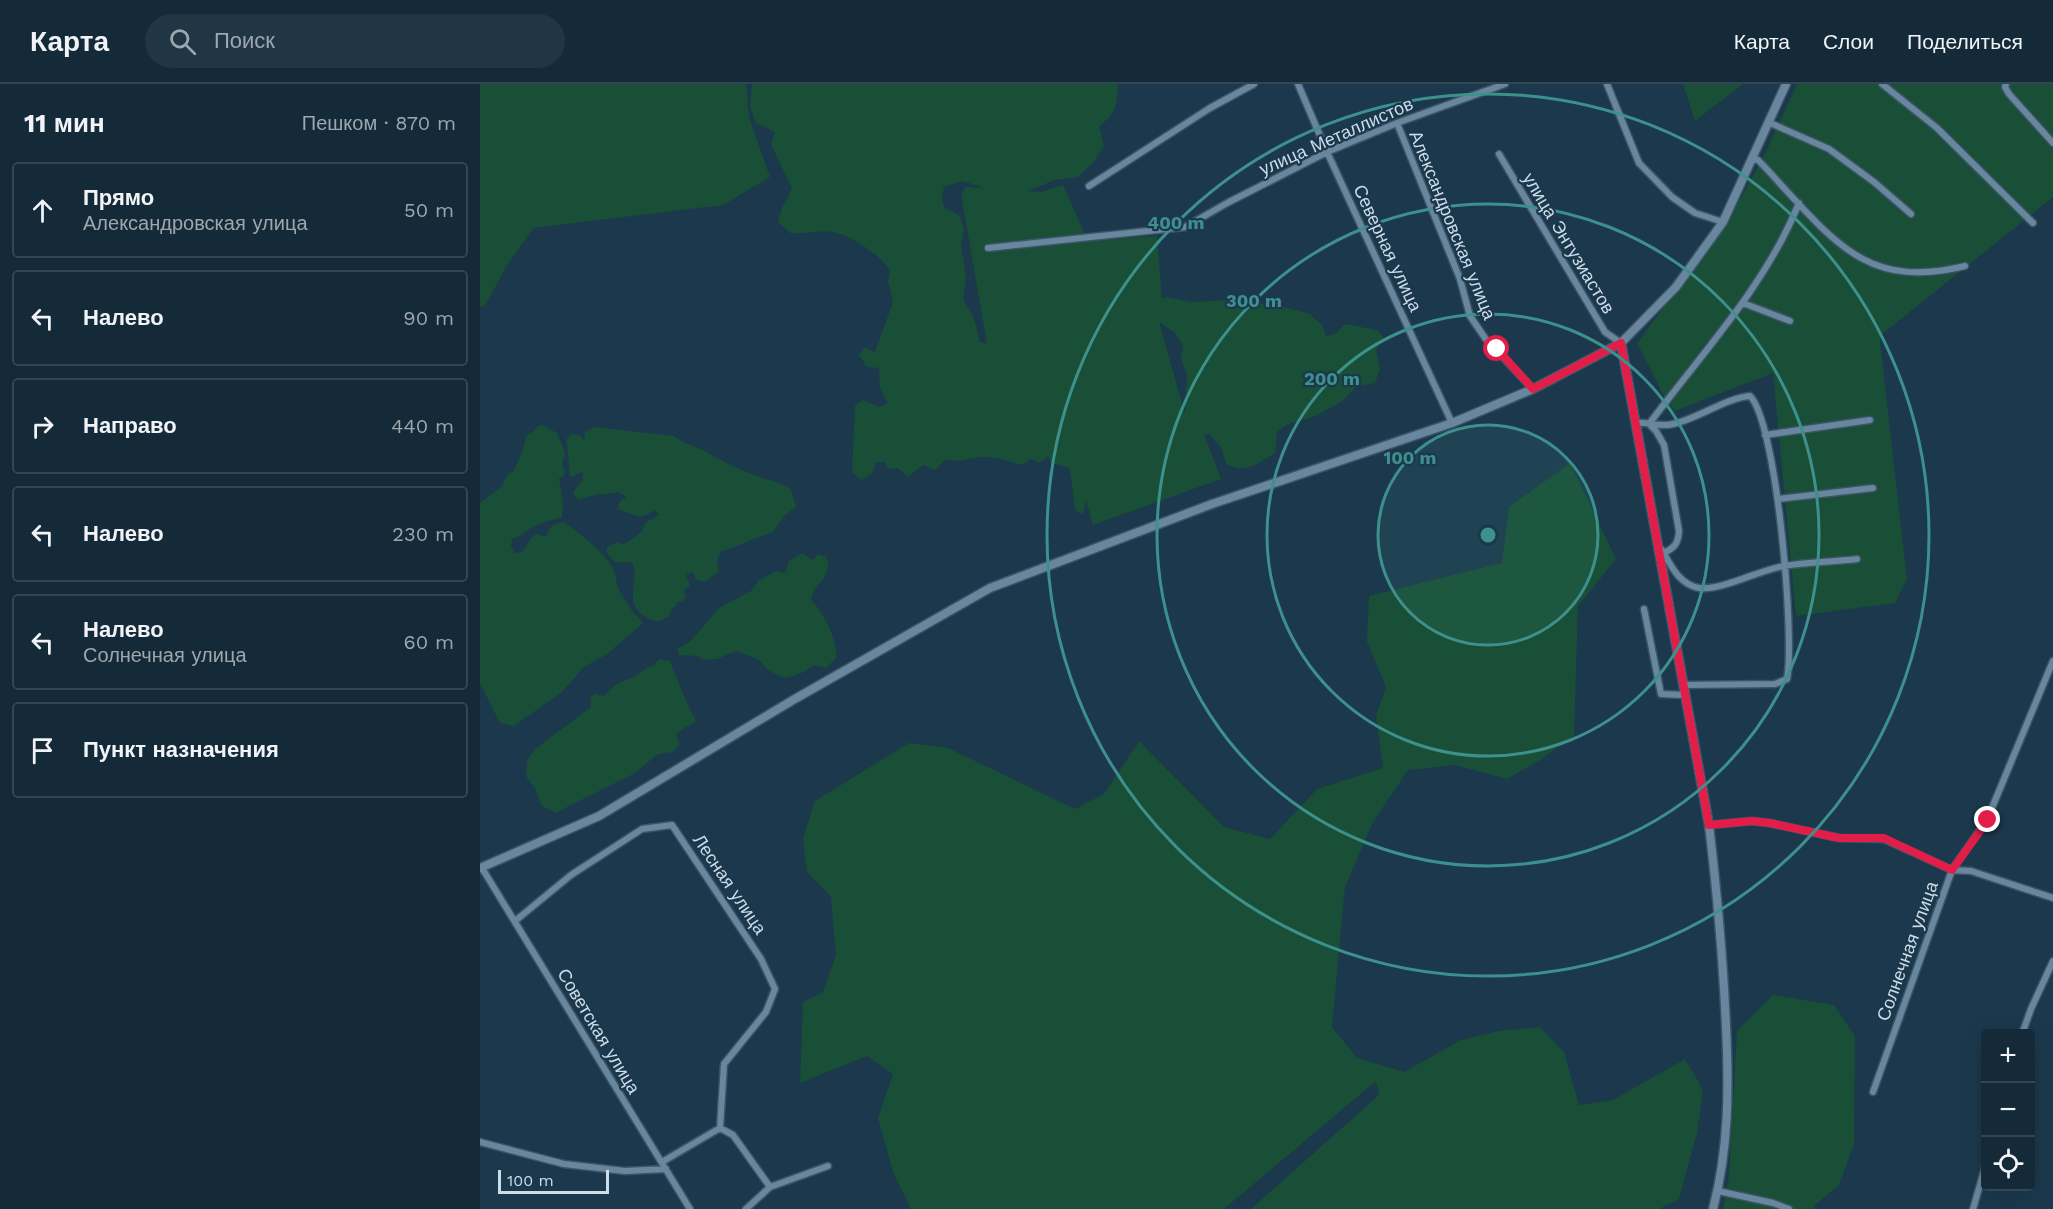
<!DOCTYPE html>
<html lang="ru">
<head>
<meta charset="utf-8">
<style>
  body { margin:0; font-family:"Work Sans",sans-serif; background:#213644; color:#f1f3f6 }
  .controls { position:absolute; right:18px; bottom:18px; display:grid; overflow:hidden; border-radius:6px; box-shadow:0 6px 24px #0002 }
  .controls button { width:54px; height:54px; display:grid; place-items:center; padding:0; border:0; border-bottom:2px solid #334653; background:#142a39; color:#f1f3f6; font:30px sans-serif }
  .scale { position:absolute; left:18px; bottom:15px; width:111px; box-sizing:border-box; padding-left:6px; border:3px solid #ccdce9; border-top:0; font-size:16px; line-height:21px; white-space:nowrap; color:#ccdce9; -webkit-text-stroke:4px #1b384c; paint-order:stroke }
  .stop { position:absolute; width:18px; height:18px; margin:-14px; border:4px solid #e11d48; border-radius:50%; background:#fff }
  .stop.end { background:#e11d48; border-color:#fff; box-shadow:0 2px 6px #0008 }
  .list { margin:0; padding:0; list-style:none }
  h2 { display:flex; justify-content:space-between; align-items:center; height:78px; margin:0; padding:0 24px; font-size:26px }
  h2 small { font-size:20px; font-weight:400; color:#9da7ae }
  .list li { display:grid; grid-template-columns:39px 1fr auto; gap:18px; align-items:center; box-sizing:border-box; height:96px; margin:0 12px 12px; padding:0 12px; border:2px solid #334653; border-radius:6px }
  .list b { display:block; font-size:22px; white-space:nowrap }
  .list p { margin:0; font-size:20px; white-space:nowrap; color:#9da7ae }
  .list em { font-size:20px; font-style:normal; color:#9da7ae }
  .icon { flex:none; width:33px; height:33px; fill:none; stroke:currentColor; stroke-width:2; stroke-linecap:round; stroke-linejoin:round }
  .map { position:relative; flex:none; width:1573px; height:1125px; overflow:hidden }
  header { display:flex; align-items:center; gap:36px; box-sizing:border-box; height:84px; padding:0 30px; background:#142a39; border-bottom:2px solid #334653 }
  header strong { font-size:28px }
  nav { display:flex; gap:33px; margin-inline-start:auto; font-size:21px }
  .search { width:420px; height:54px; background:#213644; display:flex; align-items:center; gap:15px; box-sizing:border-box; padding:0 21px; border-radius:33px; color:#9da7ae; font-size:22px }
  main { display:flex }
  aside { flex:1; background:#142a39 }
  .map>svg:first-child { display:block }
  .green { fill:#184f36; fill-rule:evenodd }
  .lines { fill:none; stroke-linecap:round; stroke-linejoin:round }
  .street-casing { stroke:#3b5465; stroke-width:9 }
  .secondary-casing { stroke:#3b5465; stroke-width:11 }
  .street { stroke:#68879e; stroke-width:6 }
  .secondary { stroke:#68879e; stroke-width:8 }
  .route { stroke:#e11d48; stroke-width:8 }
  .ring { fill:none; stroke:#3e908d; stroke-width:3 }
  .labels { text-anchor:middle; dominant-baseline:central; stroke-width:4.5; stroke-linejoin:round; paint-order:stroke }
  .street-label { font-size:18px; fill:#ccdce9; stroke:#1b384c }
  .centre { fill:#3e908d; stroke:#1b384c; stroke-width:3 }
  .ring-label { font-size:18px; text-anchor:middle; font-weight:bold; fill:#3e908d; stroke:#1b384c; stroke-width:4.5; stroke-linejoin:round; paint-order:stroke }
</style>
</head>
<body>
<header>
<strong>Карта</strong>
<div class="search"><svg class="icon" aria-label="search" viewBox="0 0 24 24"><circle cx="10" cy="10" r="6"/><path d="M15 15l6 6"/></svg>Поиск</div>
<nav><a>Карта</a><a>Слои</a><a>Поделиться</a></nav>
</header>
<main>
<aside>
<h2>11 мин<small>Пешком · 870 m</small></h2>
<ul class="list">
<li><svg class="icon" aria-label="ahead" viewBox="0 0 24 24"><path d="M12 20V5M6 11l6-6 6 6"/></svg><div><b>Прямо</b><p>Александровская улица</p></div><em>50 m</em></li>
<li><svg class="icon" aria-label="left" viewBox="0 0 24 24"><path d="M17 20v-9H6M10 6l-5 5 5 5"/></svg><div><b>Налево</b></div><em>90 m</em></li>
<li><svg class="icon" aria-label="right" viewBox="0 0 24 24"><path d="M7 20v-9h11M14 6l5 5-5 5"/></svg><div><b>Направо</b></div><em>440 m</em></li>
<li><svg class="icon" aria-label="left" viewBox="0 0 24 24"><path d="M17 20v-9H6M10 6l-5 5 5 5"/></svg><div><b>Налево</b></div><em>230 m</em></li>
<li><svg class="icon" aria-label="left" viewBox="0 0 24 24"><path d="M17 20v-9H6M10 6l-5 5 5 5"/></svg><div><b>Налево</b><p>Солнечная улица</p></div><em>60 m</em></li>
<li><svg class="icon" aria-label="arrive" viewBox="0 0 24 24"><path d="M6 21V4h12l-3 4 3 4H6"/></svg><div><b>Пункт назначения</b></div></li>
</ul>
</aside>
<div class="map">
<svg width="1573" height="1125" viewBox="0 0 1573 1125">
  <rect width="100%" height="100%" fill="#1b384c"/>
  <!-- green -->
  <path class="green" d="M 0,0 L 266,0 L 269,33 L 290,93 L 243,121 L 53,144 L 26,183 L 5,222 L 0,223 Z
    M 272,0 L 638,0 C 637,20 637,30 619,42 L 624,62 L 614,78 L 598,93 L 574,96 L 549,107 L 561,108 L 583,101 L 608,157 L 677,152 L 682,215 L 686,213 L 712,218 L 749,216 L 800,222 L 830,230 L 843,242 L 846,252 L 856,249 L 865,240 L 897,246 L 904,254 L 896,266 L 900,285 L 895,299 L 876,303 L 861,318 L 833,333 L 808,340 L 797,348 L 795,369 C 777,380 767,390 746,380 L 741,363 L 729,350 L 724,350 L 741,395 L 613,441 L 606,416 L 603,430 L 596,427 C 592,412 593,398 589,384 L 571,379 L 568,372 L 560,379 L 551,375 L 541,381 C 530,378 519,373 508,373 C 490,372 483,380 466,375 L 455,386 L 443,381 L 428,393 L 418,384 L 408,385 L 405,378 L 396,378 L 393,389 L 382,396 L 372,389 L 375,322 L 383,316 L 399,323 L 408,319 L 400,305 L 399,284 L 387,283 L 379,271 L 384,263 L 395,268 L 413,218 L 408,197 L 410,186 C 401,172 373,153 357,149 C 342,145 325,150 310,149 L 298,138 L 302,124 L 312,105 L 291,60 L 295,48 L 276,39 L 270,23 ZM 482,97 L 505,104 L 485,103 L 481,110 L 507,260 L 500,258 L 494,234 L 483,215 L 486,192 L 481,162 L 484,144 L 480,132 L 464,123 L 462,114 L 464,103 ZM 679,238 L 695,249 L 703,261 L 701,275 L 707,291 L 705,330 Z
    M 1203,0 L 1263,0 L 1215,37 Z
    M 1317,0 L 1573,0 L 1573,113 L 1402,250 L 1400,258 L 1427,495 L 1415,519 L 1316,532 L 1293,289 L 1195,327 L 1187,318 L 1157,259 L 1246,140 L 1282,76 Z
    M 63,341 L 77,349 L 82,360 L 85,370 L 82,380 L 85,388 L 83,393 L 79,394 L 83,421 L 82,434 C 72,435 62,438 53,443 C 46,447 41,452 32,455 L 31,463 L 35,469 L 42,468 L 53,452 L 58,450 L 66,453 C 69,442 74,440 84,438 C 97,447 129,472 134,487 C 137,494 136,503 141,509 C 144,514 147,520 151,525 C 154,530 160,533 163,539 L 127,570 L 104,583 L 82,608 L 34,642 L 20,639 L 0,599 L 0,419 L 22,402 L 27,392 L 34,386 L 43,366 L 46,352 L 54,347 L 58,342 Z
    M 114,343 L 193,352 L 205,359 L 225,367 L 248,380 L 282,394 L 295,397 L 311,405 L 316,423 L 304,432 L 292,449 C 274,453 260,462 241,467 L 237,476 L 239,487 L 225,498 L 216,496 L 213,488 L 206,491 L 210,501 L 204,506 L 206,512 L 203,517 L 197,518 L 196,522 L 192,525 L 188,533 C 185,533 183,536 180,537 C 175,538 170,536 166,533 C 141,519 161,498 152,478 L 135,478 L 128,471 L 126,464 L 137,458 L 144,460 L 153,455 L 162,447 L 165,439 L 179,431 L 174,425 C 164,439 150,429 137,425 L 140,417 L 146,413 L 138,408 C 125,411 112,409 101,416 L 95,413 L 93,408 L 102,397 L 103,388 L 90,393 C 88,380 89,368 86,355 L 93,350 L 100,351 L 104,357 L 105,348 Z
    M 1090,379 L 1136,475 L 1098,522 L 1094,651 L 1060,676 L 1027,695 L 975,681 L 928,686 L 893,738 L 865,803 L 852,943 L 877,974 L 924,988 L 981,956 L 1019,947 L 1060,943 L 1084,968 L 1099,1021 L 1133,1016 L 1205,975 L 1223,1006 L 1217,1049 L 1199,1115 L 1179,1125 L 771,1125 L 899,1011 L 896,997 L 744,1125 L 431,1125 L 413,1088 L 398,1034 L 413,990 L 387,972 L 320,999 L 323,918 L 343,908 L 356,871 L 351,813 L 327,788 L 323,754 L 335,717 L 429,659 L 468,664 L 595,725 L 624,710 L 659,657 L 744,743 L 790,755 L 837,705 L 903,684 L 896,632 L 906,603 L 887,558 L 889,512 L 1022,479 L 1029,423 Z
    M 322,469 L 332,476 L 338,470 L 346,473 L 349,479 L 345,493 L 335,504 L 331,515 C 346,533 354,549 357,573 L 346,584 C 328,578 332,585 319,590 C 314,592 309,593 304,594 L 288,586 L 279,576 L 256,567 L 237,575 L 224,576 L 217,572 L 199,571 L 197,565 L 210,558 L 239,524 L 271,507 L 278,497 L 296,487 L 306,489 L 308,478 Z
    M 179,575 L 190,577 L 206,617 L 216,637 C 209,643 202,643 196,651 L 200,660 L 193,668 L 178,670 L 155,689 L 75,729 L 61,721 L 56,706 L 46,692 L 47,677 L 55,665 L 111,623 L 110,613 L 116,610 L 124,612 L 135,601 L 156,592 L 166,584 L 173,582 Z
    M 1293,911 L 1354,921 L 1375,952 L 1374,1060 L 1359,1101 L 1334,1122 L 1335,1125 L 1243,1125 L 1249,1091 L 1257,947 Z"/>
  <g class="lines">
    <!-- street casing -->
    <g class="street-casing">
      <path id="street" d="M 818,0 L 847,68 L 972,339
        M 1127,0 L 1159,79 L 1192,113 L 1215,129 L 1243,138
        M 1402,0 L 1457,44 L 1553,139
        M 1526,0 L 1525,3 L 1529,10 L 1573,59
        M 1288,38 L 1349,65 L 1394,98 L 1431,130
        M 917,39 L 980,195 L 990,232 L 1005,254 L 1053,305
        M 1019,70 L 1125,248 L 1141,259
        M 1271,75 L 1278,76 C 1287,85 1295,94 1303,103 C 1361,166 1394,204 1485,182
        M 609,102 L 730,24 L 774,0
        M 508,164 L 705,143 L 749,118 L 847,68 L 917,39 L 1025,0
        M 1263,219 L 1310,237
        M 1155,339 C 1167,337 1179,344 1193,340 C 1217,335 1246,314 1270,312 C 1297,339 1315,555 1307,595 L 1295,600 L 1203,601
        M 1285,351 L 1390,336
        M 1298,415 L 1393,404
        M 1182,466 C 1191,482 1199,500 1219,504 C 1241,507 1279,486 1304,482 C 1328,478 1353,478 1377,475
        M 1184,469 C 1195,463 1198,460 1199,447 L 1184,361 L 1176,347 L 1169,340 C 1222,269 1285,203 1319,119
        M 1164,525 L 1181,610 L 1204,611
        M 1229,741 L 1272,737 L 1289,739 L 1359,754 L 1404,755 L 1472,786 L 1491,787 L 1573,814
        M 2,784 L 210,1125
        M 35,837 L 91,791 L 162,745 L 192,741 L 281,875 L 295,905 L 286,928 L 244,980 L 240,1044
        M 1542,950 L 1551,925 L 1573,877
        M 1393,1008 L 1472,786 L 1507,736 L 1573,577
        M 0,1058 L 84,1080 L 145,1087 L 186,1085
        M 182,1078 L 240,1044 L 253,1051 L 290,1103
        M 1238,1107 L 1293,1119 L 1309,1125
        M 266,1125 L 290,1103 L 348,1082
        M 1493,1125 L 1506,1080"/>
    </g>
    <!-- secondary casing -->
    <g class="secondary-casing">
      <path id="secondary" d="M 1141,259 L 1229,741 C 1237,808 1243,875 1246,942 C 1249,1004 1249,1064 1233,1125
        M 0,784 L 119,732 L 313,616 L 510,504 L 732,420 L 972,339 L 1053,305 L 1141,259 L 1196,203 L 1243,138 L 1306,0"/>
    </g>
    <!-- street -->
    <use href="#street" class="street"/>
    <!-- secondary -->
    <use href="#secondary" class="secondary"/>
  </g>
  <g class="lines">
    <!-- route -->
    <path class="route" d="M 1017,265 L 1053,305 L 1141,259 L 1229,741 L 1272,737 L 1290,739 L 1359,754 L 1404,754 L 1472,786 L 1508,736"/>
  </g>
  <!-- distance rings -->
  <circle cx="1008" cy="451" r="110" fill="#3e908d" fill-opacity=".12"/>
  <g class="ring">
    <circle cx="1008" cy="451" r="110"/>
    <circle cx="1008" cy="451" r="221"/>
    <circle cx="1008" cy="451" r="331"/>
    <circle cx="1008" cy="451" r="441"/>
  </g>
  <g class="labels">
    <!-- street labels -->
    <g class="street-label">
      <text transform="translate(856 52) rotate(-24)">улица Металлистов</text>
      <text transform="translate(973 141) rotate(68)">Александровская улица</text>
      <text transform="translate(1089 159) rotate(59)">улица Энтузиастов</text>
      <text transform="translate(908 164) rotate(65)">Северная улица</text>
      <text transform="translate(250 800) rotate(56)">Лесная улица</text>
      <text transform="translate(1427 867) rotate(-70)">Солнечная улица</text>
      <text transform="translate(119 947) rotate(59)">Советская улица</text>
    </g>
  </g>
  <circle cx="1008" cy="451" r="9" class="centre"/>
  <g class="ring-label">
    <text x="696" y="145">400 m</text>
    <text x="774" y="223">300 m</text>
    <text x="852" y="301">200 m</text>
    <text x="930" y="380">100 m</text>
  </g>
</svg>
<div class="controls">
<button>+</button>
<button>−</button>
<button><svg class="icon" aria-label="locate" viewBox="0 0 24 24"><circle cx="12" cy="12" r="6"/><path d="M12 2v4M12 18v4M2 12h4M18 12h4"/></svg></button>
</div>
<div class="scale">100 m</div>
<div class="stop" style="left:1017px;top:265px"></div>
<div class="stop end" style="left:1508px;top:736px"></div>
</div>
</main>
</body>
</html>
